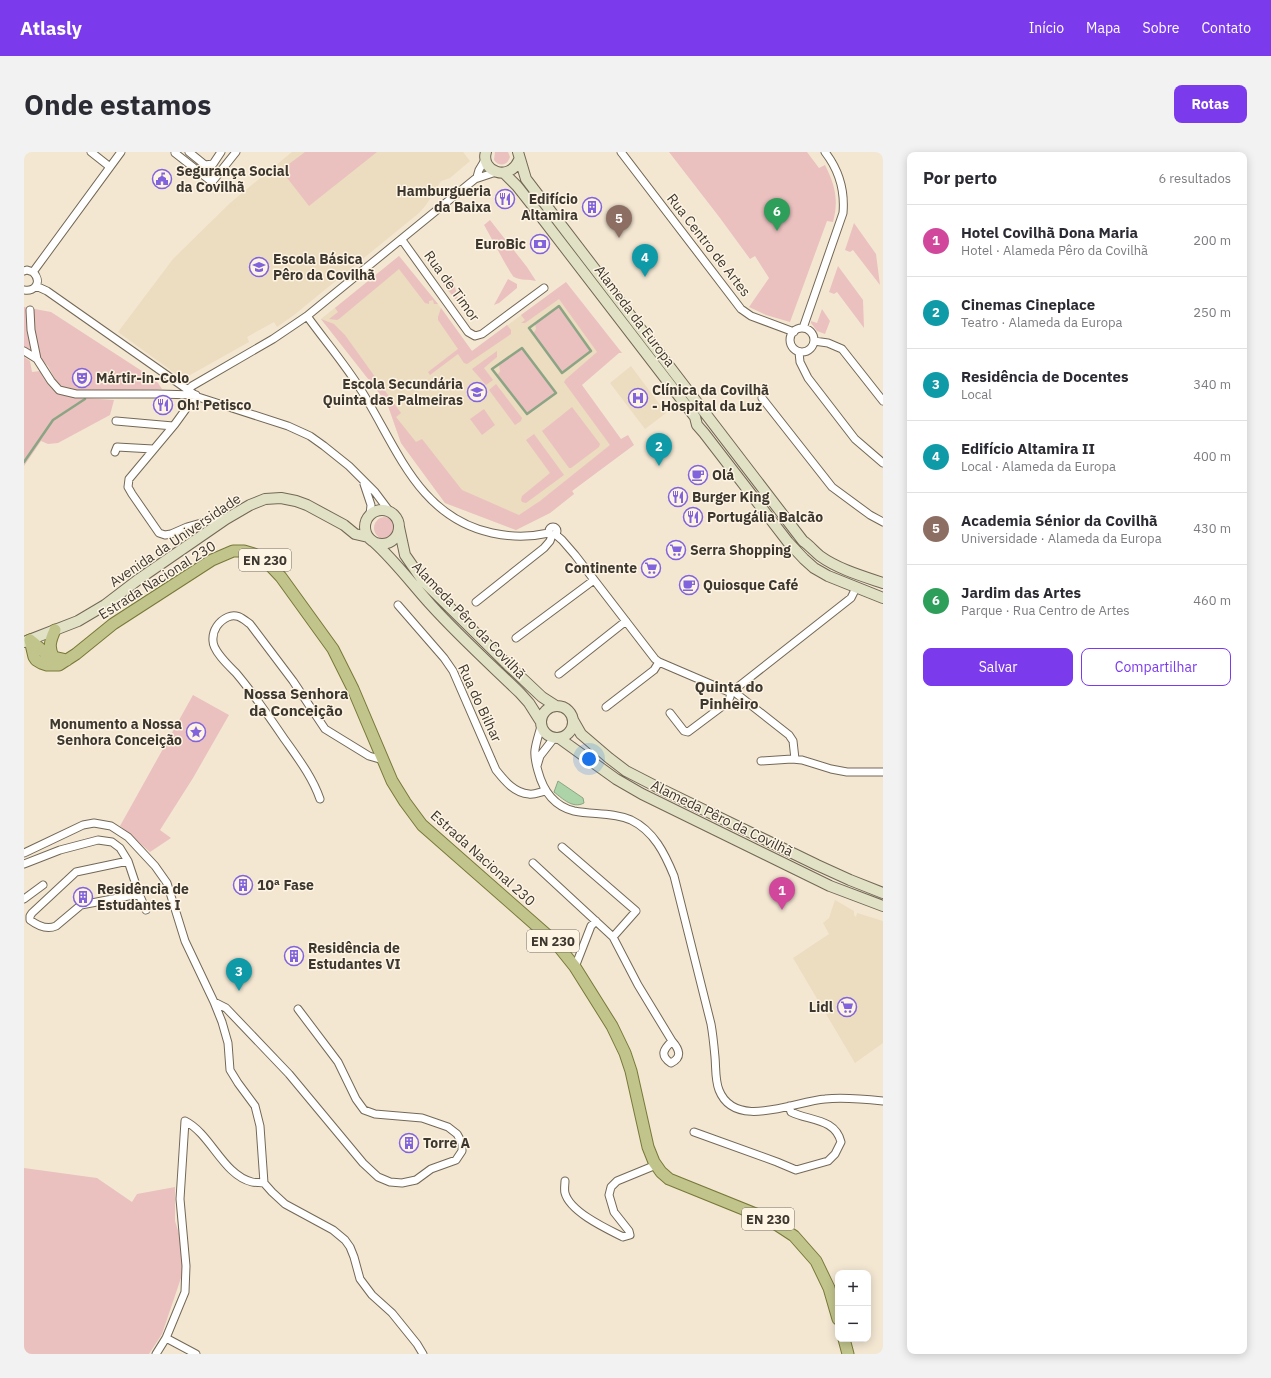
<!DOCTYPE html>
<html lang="pt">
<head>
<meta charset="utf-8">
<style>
  body { margin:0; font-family:"IBM Plex Sans",sans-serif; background:#f2f2f3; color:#2b2b33 }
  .controls { position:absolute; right:12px; bottom:12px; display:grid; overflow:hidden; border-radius:8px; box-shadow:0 2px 10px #0003 }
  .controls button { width:36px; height:36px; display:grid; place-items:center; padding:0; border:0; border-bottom:1px solid #e1e1e2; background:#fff; color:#2b2b33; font:20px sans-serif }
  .you { position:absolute; left:565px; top:607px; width:14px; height:14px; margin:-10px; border:3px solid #fff; border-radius:50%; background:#1a73e8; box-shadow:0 0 0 6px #1a73e833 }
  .badge { display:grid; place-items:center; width:26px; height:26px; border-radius:50%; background:#7c3aed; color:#fff; font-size:13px; font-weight:700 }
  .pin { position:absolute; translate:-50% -33px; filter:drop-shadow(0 1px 2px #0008) }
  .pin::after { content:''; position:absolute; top:21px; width:14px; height:12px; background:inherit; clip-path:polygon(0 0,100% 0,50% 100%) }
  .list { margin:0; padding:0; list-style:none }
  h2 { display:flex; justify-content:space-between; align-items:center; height:52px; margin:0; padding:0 16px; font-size:17px }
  h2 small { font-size:13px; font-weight:400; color:#7c7c81 }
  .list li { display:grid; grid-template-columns:26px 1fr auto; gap:12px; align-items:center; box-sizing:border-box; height:72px; padding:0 16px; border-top:1px solid #e1e1e2 }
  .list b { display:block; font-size:15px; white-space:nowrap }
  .list p { margin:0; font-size:13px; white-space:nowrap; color:#7c7c81 }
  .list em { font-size:13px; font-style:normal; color:#7c7c81 }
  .actions { display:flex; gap:8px; padding:12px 16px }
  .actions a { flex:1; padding:9px 0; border:1px solid #7c3aed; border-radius:8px; text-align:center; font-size:14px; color:#7c3aed }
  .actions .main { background:#7c3aed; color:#fff }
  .map { position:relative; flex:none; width:859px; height:1202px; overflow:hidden; border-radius:8px }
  header { display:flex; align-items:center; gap:24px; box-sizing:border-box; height:56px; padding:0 20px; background:#7c3aed; color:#fff }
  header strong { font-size:19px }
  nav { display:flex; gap:22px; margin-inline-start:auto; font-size:14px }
  .intro { display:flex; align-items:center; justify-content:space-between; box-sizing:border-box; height:96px; padding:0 24px }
  h1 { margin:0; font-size:28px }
  .button { padding:10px 18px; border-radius:8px; background:#7c3aed; color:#fff; font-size:14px; font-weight:700 }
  main { display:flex; gap:24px; padding:0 24px }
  aside { flex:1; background:#fff; border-radius:8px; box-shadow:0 2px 10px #0003 }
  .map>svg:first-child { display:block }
  .built { fill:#ecdcc0 }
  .green { fill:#eac1bf }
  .water { fill:#add4a9; stroke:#8ba584 }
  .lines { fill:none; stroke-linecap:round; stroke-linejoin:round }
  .stream { stroke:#8ba584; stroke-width:2.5 }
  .street-casing { stroke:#736856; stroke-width:9 }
  .secondary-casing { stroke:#736856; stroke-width:12 }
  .primary-casing { stroke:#777939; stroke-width:13 }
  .street { stroke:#fff; stroke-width:7 }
  .secondary { stroke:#e0e1c5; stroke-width:10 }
  .primary { stroke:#c1c48b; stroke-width:11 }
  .labels { text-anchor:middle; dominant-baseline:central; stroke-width:3; stroke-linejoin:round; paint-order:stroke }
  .shield { fill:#fef4e3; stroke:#767065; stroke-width:1 }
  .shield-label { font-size:13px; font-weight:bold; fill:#3c372f }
  .poi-label { font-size:14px; font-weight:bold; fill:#3c372f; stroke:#fef4e3; text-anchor:start }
  .street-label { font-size:14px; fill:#3c372f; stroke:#fef4e3 }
  .neighbourhood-label { font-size:15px; font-weight:bold; fill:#3c372f; stroke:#fef4e3 }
</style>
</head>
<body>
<header>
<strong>Atlasly</strong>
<nav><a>Início</a><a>Mapa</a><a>Sobre</a><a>Contato</a></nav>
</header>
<div class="intro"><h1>Onde estamos</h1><a class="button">Rotas</a></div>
<main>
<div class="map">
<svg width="859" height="1202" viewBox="0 0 859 1202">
  <rect width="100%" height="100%" fill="#f3e7d2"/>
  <!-- built -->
  <path class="built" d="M 268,0 L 439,0 L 446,9 L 426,26 L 417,29 L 402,53 L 395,61 L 270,163 L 253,175 L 250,170 L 223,185 L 225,190 L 159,227 L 94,180 L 149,107 L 206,51 Z
    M 375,104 L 414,152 L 448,199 L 537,134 L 584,198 L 544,229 L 598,301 L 548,339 L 550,342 L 526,361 L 492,378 L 421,351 L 377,291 L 363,251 L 297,167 Z
    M 607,214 L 642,261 L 621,277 L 586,231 Z
    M 811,748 L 830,759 L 830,763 L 832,765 L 833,761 L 859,769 L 859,891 L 831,911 L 769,806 L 805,782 L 799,771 L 805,766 Z"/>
  <!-- green -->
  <path class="green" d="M 281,0 L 353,0 L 285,54 L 257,18 Z
    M 471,0 L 484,0 L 486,5 C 483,14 475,15 470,8 Z
    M 645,0 L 783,0 L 795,16 L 801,13 C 811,33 815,48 809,70 L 803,69 L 766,170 L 742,163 L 725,155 L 745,126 L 731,104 L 726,107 L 696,66 Z
    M 466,68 L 503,115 L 512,129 C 504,127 498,129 490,125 C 486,122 465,81 460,73 Z
    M 830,71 L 852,102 L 856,133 L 829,98 L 826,100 L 821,98 Z
    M 375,104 L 414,152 L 410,152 L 409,148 L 405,149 L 405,152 L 401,151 L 375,117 L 315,167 L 313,168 L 305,167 L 314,160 L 311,156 Z
    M 814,114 L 839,148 L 840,176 L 813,140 L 810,142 L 805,140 Z
    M 428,123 L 434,147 L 432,148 L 418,131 Z
    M 484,127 L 493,132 L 493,136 L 475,151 L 470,153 Z
    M 542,130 L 598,201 L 595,201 L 558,233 L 597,287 L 604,283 L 610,293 L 548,339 L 550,342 L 526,361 L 492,378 L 421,351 L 377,291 L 363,251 L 297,167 L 310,172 L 321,183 L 377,261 L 372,265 L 392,290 L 398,287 L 438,338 L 495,363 L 516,349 L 586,293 L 540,230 L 542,227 L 573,200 L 535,147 L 501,171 L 497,171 L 501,168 L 497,163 Z
    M 535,154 L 567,199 L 538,221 L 509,182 L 512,177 L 511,172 Z
    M 0,155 L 27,160 L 121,221 L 134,231 L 138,237 L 50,239 L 38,235 L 33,231 L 24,214 L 14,205 L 0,196 Z
    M 417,156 L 448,199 L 483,173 L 487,178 L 487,182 L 443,212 L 440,211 L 434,202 L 406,223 L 404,220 L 434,197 L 414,168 L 414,165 Z
    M 798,157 L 806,169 L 801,182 L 793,179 L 787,171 L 787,169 L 793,171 Z
    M 498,196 L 532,241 L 503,262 L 473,224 L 476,219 L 475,213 Z
    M 473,199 L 473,205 L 460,216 L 469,228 L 462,233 L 448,217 Z
    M 0,205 L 6,209 L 8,220 L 16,219 C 19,225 23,232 28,237 C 40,248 73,246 90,248 L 86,263 L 34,291 L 24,292 L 17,289 L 0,314 Z
    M 472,232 L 498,266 L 497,269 L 491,273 L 465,238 Z
    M 548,255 L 576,292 L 575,295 L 547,316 L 545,316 L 518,279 Z
    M 460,257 L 471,273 L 458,283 L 446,267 Z
    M 510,282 L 540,323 L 502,351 L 498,350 L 497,348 L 498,344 L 526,321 L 502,288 Z
    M350 376a11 11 0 1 1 22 0a11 11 0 1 1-22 0Z
    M 169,543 L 205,563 L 169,626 L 136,678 L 147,686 L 126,700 L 96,674 Z
    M 0,1016 L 73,1026 L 108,1050 L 113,1042 L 151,1035 L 151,1069 L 157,1088 L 159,1120 L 138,1182 L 125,1202 L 0,1202 Z"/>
  <!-- water -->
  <path class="water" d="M 534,629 L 559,646 L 560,651 C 549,657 539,647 530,640 Z"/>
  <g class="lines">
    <!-- stream -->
    <path class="stream" d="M 535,154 L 567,199 L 538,221 L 505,176 Z
      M 498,196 L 532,241 L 503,262 L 468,217 Z
      M 0,310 L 29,268 L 61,247"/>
    <!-- street casing -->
    <g class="street-casing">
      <path id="street" d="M 67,0 L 86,15
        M 152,0 L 151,1 L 188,30 L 212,0
        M 165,0 L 181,13 L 189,12 L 197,0
        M 597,0 L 717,157 L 727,164 L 770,180
        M 453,25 L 455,18 L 461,8
        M 378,88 L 444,180 L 451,184 L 458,182 L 520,136
        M 0,119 L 3,118 L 9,120 C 18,129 12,140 0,138
        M 9,120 L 97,0
        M 12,134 L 23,139 L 174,245 L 264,274 L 286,284 L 300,294 L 325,314 L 351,340 L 366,360
        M 6,158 L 7,178 L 13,207
        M 283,164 C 301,189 321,212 337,238 C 373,295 394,365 468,381 C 486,385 507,385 525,381
        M766 188a12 12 0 1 1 24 0a12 12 0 1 1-24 0Z
        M 779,176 L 819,61 C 821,38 815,18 801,0
        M 790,189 L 804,191 L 818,197 L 859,249
        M 0,199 L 13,207 L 27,229 L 35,238 L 52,242 L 133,242 L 172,243
        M 775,200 L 776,210 L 784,226 L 831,287 L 859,311
        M 164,238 L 168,234 L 249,187 L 283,164 L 451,27 L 472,20
        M 172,243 L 151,272 L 105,327 L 104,335 L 108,342 L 135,381 L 141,383 L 147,382 L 163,375 L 184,369 L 201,367
        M 738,246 L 808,335 L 846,363 L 859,370
        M 92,269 L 149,274
        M 91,300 L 93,295 L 129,297
        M 340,332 L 347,353 L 346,363
        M525 379a4 4 0 1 1 8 0a4 4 0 1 1-8 0Z
        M 531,382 L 538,388 L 551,403 L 631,507 L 635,510 L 705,540 L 710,538 L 827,446 L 832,436
        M 452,450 L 520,396 L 526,389 L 528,383
        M 374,453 L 420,506 L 429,519 L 472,618 C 480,628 490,641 505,642 C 510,643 516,640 521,639
        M 492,486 L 570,428
        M 535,522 L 602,469
        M 709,539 L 765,583 L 769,589 L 771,607
        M 582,555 L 630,518 L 635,510
        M 646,561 L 660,579 L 664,580 L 704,550 L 706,545 L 707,540
        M 517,574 C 515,582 512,590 511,598 C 510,605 512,612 514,619 C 519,638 529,654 550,659 C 569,663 588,660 607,668 C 630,679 641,702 650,724 L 687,872 C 689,883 690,894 691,905 C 692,916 691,928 695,938 C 711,979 771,949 801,947 C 820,945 840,947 859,949
        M 737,609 L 768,607 L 778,608 L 807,617 L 823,620 L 859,620
        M 513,614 L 516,604 L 530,586
        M 296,647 C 288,624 273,605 259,585 C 244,563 229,541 212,521 C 205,514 189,499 189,489 C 188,478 195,469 204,465 C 213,461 219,467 226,472 L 269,529 L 301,577 L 345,604 L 359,608
        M 538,695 L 612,759 L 589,785
        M 0,701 L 59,673 L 70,671 L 87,674 L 104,685 L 131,714 L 143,731 L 161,789 L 190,850 L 198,870 L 204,891 L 206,918 L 214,931 L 231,954 L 236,974 L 240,1031 L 248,1040 L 261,1052 L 309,1078 L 321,1088 L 326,1095 L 330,1105 L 336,1127 L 348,1143 L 368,1161 L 393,1192 L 399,1202
        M 104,709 L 52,720 L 8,761 L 6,764 L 6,768 C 14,774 23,778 32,774 L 57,753 L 115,742
        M 509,711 L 589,785 L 614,833 L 648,889 C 640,897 635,903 647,911 C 659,905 655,897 648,889
        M 0,712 L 36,698 L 74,688 L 88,690 L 96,696 L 104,709 L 115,742 L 122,758
        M 0,747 L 19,733
        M 551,815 L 567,774 L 572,769
        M 190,850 L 202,856 L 265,922 L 339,1011 L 354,1025 L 366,1030 L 378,1031 L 392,1028 L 407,1017 L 432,1008 L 438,999 L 438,991 L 433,982 L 424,975 L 398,966 L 351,962 L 340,958 L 332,947 L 314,910 L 274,857
        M 670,980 L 753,1010 L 772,1018 L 804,1009 L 811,1002 L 817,990 C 811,966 785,969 767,960 L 765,954
        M 541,1029 C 541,1032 540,1037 541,1041 C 546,1060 583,1077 599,1085 L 606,1083 L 605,1079 L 590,1060 L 585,1043 L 587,1035 L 593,1029 L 632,1013
        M 142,1186 L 172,1202
        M 132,1202 L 142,1186 L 161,1140 L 162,1114 L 156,1047 L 161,969 C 187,982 199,1023 228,1030 C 232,1031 236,1030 240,1031"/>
    </g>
    <!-- secondary casing -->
    <g class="secondary-casing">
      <path id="secondary" d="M 462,0 C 456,19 485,31 495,8
        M 494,0 L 502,27 L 779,389 C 785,393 790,399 796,404 C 814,417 838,424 859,431
        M 480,21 L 493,34 L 508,53 L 671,265 L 673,273 L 680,281 L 764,390 L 780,407 L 790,416 L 804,424 L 859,446
        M341 375a17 17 0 1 1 34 0a17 17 0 1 1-34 0Z
        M 375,375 L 381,403 L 399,429 L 484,513 L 518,545 L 532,554
        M 350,390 C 371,409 388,432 407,453 C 435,484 466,512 496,541 L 505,551 L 517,570
        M 0,490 L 54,469 L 81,453 L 115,427 L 202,367 L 226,353 L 241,347 L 257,346 L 272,349 L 283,353 L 320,373 L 331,382 L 344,385
        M517 570a16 16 0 1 1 32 0a16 16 0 1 1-32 0Z
        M 549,568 L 557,582 L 585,606 L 602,619 L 639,638 L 793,713 L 826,728 L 859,741
        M 535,586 L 592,627 L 618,642 L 806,734 L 859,754"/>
    </g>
    <!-- primary casing -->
    <g class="primary-casing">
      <path id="primary" d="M 6,488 L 10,505 L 12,508 L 17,511 L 23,513 L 35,513 L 52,502 L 89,472 L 188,408 L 209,399 L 220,399 L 230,402 L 241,408 L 257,425 L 309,497 L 329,537 L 368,629 L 381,650 L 398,673 L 531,790 L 551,815 L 588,874 L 601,901 L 607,919 L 624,995 L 630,1010 L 637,1020 L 645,1027 L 744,1067 L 770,1084 L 792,1109 L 805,1136 L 814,1167
        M 6,488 L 25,504 L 43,508
        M 30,506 C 24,496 26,489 31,478
        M 820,1187 L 824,1202"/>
    </g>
    <!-- street -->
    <use href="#street" class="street"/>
    <!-- secondary -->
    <use href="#secondary" class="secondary"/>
    <!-- primary -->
    <use href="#primary" class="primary"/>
  </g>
  <!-- icons -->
  <defs>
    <g id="civic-ring" transform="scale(1)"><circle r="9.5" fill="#fef4e3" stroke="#8163de" stroke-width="1.5"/><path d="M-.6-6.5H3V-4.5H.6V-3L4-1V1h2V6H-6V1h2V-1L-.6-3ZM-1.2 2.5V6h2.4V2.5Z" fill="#8163de"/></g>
    <g id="restaurant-ring" transform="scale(1)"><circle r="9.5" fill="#fef4e3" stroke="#8163de" stroke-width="1.5"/><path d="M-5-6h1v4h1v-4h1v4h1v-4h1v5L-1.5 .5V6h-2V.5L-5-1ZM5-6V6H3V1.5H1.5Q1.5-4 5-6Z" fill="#8163de"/></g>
    <g id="building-ring" transform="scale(1)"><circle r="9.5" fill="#fef4e3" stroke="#8163de" stroke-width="1.5"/><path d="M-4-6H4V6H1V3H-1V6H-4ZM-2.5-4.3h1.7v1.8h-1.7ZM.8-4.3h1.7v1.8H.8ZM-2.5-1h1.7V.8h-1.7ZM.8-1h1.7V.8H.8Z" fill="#8163de"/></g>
    <g id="bank-ring" transform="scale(1)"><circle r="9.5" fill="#fef4e3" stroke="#8163de" stroke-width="1.5"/><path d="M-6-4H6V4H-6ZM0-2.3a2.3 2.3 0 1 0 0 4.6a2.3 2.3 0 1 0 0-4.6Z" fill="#8163de"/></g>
    <g id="school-ring" transform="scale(1)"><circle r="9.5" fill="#fef4e3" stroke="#8163de" stroke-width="1.5"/><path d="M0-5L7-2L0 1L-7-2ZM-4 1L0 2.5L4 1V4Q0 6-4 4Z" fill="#8163de"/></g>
    <g id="theatre-ring" transform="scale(1)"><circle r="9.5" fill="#fef4e3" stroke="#8163de" stroke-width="1.5"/><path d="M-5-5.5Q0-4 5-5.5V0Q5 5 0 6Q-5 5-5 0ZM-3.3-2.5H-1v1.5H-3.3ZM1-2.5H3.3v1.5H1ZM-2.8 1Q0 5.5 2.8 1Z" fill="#8163de"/></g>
    <g id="hospital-ring" transform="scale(1)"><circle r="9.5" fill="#fef4e3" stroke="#8163de" stroke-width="1.5"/><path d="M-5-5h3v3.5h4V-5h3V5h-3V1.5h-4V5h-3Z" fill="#8163de"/></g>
    <g id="cafe-ring" transform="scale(1)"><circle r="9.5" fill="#fef4e3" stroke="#8163de" stroke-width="1.5"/><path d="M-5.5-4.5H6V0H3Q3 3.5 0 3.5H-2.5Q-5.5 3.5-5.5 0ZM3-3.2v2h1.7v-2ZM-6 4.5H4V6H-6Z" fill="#8163de"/></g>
    <g id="supermarket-ring" transform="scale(1)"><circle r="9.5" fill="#fef4e3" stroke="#8163de" stroke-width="1.5"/><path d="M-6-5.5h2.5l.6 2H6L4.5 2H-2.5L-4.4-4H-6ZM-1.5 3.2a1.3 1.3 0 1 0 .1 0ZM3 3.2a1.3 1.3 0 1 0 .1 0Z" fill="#8163de"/></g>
    <g id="sight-ring" transform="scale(1)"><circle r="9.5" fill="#fef4e3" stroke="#8163de" stroke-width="1.5"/><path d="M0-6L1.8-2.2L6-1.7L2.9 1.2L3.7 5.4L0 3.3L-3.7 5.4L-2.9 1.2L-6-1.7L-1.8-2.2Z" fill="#8163de"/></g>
  </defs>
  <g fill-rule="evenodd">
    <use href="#civic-ring" x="138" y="27"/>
    <use href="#restaurant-ring" x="481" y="47"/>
    <use href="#building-ring" x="568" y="55"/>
    <use href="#bank-ring" x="516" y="92"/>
    <use href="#school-ring" x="235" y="115"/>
    <use href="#theatre-ring" x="58" y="226"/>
    <use href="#school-ring" x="453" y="240"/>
    <use href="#hospital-ring" x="614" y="246"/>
    <use href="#restaurant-ring" x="139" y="253"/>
    <use href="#cafe-ring" x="674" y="323"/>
    <use href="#restaurant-ring" x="654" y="345"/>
    <use href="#restaurant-ring" x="669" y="365"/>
    <use href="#supermarket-ring" x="652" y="398"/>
    <use href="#supermarket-ring" x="627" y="416"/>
    <use href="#cafe-ring" x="665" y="433"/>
    <use href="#sight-ring" x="172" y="580"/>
    <use href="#building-ring" x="219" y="733"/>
    <use href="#building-ring" x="59" y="745"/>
    <use href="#building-ring" x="270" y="804"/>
    <use href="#supermarket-ring" x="823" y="855"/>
    <use href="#building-ring" x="385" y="991"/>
  </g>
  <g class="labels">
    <!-- shield labels -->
    <g class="shield">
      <rect x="215" y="397" width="52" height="22" rx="3"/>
      <rect x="503" y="778" width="52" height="22" rx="3"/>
      <rect x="718" y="1056" width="52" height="22" rx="3"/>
    </g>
    <g class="shield-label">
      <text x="241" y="408">EN 230</text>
      <text x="529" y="789">EN 230</text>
      <text x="744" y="1067">EN 230</text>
    </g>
    <!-- poi labels -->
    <g class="poi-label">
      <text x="152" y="19">Segurança Social<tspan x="152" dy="16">da Covilhã</tspan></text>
      <text x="467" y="39" text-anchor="end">Hamburgueria<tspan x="467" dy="16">da Baixa</tspan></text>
      <text x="554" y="47" text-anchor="end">Edifício<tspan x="554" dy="16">Altamira</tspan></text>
      <text x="502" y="92" text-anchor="end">EuroBic</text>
      <text x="249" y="107">Escola Básica<tspan x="249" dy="16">Pêro da Covilhã</tspan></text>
      <text x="72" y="226">Mártir-in-Colo</text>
      <text x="439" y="232" text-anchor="end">Escola Secundária<tspan x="439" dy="16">Quinta das Palmeiras</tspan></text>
      <text x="628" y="238">Clínica da Covilhã<tspan x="628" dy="16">- Hospital da Luz</tspan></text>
      <text x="153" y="253">Oh! Petisco</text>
      <text x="688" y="323">Olá</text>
      <text x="668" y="345">Burger King</text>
      <text x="683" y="365">Portugália Balcão</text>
      <text x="666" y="398">Serra Shopping</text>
      <text x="613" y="416" text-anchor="end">Continente</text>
      <text x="679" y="433">Quiosque Café</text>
      <text x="158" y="572" text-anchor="end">Monumento a Nossa<tspan x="158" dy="16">Senhora Conceição</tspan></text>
      <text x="233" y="733">10ª Fase</text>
      <text x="73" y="737">Residência de<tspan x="73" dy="16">Estudantes I</tspan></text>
      <text x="284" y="796">Residência de<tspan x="284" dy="16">Estudantes VI</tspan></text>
      <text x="809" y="855" text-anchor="end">Lidl</text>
      <text x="399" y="991">Torre A</text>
    </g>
    <!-- street labels -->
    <g class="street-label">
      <text transform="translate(685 93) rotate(52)">Rua Centro de Artes</text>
      <text transform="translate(428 134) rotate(54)">Rua de Timor</text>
      <text transform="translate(611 164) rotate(53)">Alameda da Europa</text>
      <text transform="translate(151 388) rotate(-34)">Avenida da Universidade</text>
      <text transform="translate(133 428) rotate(-32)">Estrada Nacional 230</text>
      <text transform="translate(445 468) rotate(46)">Alameda Pêro da Covilhã</text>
      <text transform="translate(456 551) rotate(65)">Rua do Bilhar</text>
      <text transform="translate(698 666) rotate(26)">Alameda Pêro da Covilhã</text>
      <text transform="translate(459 706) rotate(42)">Estrada Nacional 230</text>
    </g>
    <!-- neighbourhood labels -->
    <g class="neighbourhood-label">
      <text x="705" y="534">Quinta do<tspan x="705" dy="17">Pinheiro</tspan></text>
      <text x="272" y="541">Nossa Senhora<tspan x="272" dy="17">da Conceição</tspan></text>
    </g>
  </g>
</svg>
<div class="controls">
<button>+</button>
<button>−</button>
</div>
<div class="you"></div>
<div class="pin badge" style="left:758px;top:758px;background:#d1479c">1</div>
<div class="pin badge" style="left:635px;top:314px;background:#0f9aa8">2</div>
<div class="pin badge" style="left:215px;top:839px;background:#0f9aa8">3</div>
<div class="pin badge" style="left:621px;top:125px;background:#0f9aa8">4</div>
<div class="pin badge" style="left:595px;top:86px;background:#8d6e63">5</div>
<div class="pin badge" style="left:753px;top:79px;background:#2e9e5b">6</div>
</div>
<aside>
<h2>Por perto<small>6 resultados</small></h2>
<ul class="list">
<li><span class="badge" style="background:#d1479c">1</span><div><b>Hotel Covilhã Dona Maria</b><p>Hotel · Alameda Pêro da Covilhã</p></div><em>200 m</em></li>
<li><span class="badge" style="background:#0f9aa8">2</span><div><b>Cinemas Cineplace</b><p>Teatro · Alameda da Europa</p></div><em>250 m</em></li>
<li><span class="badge" style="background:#0f9aa8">3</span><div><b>Residência de Docentes</b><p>Local</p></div><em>340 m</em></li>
<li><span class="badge" style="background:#0f9aa8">4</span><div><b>Edifício Altamira II</b><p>Local · Alameda da Europa</p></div><em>400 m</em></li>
<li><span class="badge" style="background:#8d6e63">5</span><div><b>Academia Sénior da Covilhã</b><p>Universidade · Alameda da Europa</p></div><em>430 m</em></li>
<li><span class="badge" style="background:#2e9e5b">6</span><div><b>Jardim das Artes</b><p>Parque · Rua Centro de Artes</p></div><em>460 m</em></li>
</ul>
<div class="actions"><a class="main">Salvar</a><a>Compartilhar</a></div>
</aside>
</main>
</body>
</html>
